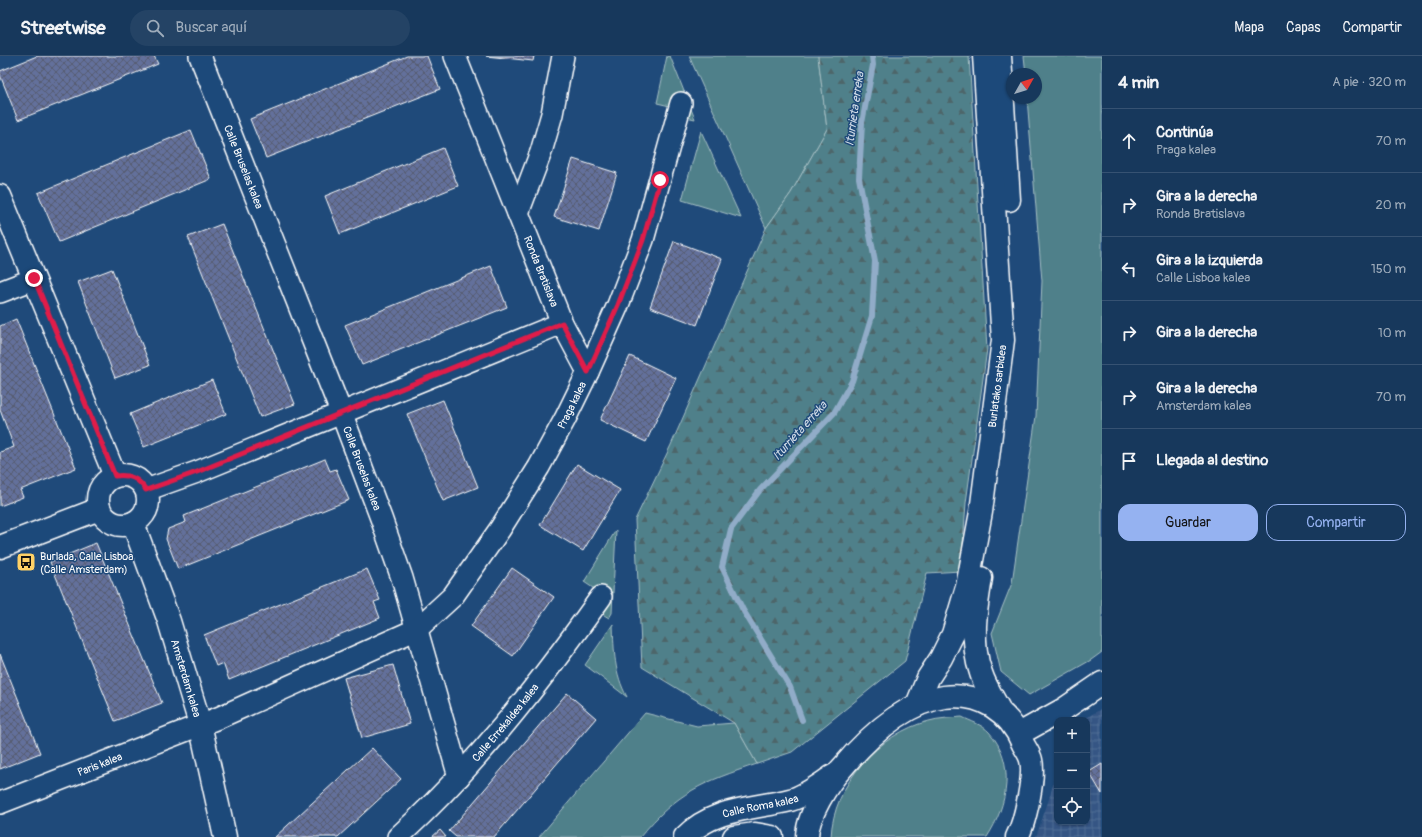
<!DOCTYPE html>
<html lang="es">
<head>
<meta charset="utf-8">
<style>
  body { margin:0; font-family:Pangolin,sans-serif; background:#244365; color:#f1f3f6 }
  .controls { position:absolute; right:12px; bottom:12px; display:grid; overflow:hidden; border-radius:8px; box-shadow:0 1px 3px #0004 }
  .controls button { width:36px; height:36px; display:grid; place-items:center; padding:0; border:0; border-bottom:1px solid #365272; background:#17385c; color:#f1f3f6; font:20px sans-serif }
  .compass { position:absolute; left:1006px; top:12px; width:36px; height:36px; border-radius:50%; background:#17385c; box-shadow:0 1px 3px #0004; rotate:51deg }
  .stop { position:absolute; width:12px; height:12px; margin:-9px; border:3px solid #e11d48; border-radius:50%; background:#fff }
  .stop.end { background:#e11d48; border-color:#fff; box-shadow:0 1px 4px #0008 }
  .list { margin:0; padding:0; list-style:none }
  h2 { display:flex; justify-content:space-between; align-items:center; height:52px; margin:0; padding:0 16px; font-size:17px }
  h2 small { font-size:13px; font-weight:400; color:#9eacbb }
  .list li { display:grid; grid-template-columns:26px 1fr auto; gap:12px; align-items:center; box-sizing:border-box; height:64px; padding:0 16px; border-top:1px solid #365272 }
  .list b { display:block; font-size:15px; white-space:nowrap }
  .list p { margin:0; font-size:13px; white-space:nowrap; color:#9eacbb }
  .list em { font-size:13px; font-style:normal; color:#9eacbb }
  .actions { display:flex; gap:8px; padding:12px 16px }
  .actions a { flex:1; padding:9px 0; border:1px solid #95b2f1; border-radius:12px; text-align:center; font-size:14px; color:#95b2f1 }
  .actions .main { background:#95b2f1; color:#111 }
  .icon { flex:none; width:22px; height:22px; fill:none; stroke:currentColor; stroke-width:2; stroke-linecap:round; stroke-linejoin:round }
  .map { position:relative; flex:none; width:1102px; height:781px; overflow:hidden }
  header { display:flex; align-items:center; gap:24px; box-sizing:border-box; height:56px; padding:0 20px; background:#17385c; border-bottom:1px solid #365272 }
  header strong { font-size:19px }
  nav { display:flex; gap:22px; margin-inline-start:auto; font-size:14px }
  .search { width:280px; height:36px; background:#244365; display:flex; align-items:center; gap:10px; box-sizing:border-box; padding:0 14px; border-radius:22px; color:#9eacbb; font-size:15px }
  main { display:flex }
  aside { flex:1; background:#17385c }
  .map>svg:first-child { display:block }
  .industrial { fill:url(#industrial-grid) }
  .green { fill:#4f808a; stroke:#a7c0c4 }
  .forest { fill:url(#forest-firs); stroke:#a7c0c4 }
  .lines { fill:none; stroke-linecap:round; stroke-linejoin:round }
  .stream { stroke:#91acc8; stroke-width:6 }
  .building { fill:url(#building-cross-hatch); stroke:#fff }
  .street-casing { stroke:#fff; stroke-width:24 }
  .secondary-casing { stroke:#fff; stroke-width:25 }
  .street { stroke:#1f4a7a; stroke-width:21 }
  .secondary { stroke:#1f4a7a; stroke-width:22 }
  .route { stroke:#e11d48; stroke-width:5 }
  .labels { text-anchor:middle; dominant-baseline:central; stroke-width:3; stroke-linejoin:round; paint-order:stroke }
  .street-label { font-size:11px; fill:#fff; stroke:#1f4a7a }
  .poi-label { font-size:11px; fill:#fff; stroke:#1f4a7a; text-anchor:start }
  .water-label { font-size:12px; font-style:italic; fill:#d1dce8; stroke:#1f4a7a }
</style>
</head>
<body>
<header>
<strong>Streetwise</strong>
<div class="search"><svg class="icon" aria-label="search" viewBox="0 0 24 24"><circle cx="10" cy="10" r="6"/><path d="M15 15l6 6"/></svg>Buscar aquí</div>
<nav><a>Mapa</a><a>Capas</a><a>Compartir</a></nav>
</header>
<main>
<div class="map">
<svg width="1102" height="781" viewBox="0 0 1102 781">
  <defs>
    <pattern id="industrial-grid" width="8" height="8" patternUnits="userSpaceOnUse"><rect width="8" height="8" fill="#345584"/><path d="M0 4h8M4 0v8" fill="none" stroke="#526e96"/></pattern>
    <pattern id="forest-firs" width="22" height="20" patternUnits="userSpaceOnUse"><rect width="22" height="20" fill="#4f808a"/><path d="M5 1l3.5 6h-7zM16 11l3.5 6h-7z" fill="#4e666b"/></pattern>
    <pattern id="building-cross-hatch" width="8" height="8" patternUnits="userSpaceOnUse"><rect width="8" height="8" fill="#64709b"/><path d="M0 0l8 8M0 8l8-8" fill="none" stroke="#575c70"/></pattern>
  </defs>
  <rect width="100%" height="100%" fill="#1f4a7a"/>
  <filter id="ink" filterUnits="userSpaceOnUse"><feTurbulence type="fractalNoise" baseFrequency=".025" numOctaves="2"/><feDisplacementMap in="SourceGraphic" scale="8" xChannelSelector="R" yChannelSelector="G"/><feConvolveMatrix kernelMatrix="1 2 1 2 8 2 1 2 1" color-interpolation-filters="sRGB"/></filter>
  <g filter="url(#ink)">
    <!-- industrial -->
    <path class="industrial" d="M 1102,652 L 1102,781 L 1036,781 L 1048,746 L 1057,715 L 1057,766 L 1087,766 L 1087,664 L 1083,664 Z"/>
    <!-- green -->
    <path class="green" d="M 667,0 L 670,0 L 695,63 L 686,61 L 688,47 L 672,42 L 670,50 L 657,47 Z
      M 689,0 L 818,0 L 827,73 L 791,137 L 766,172 Z
      M 1024,0 L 1102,0 L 1102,596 L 1091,604 L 1029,639 L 1001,616 L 992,577 L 1012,527 L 1036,360 L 1042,225 L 1027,42 L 1036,42 L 1036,18 L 1026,18 Z
      M 701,75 L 741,162 L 682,144 Z
      M 616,474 L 612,557 L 609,562 L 599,556 L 608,542 L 584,526 Z
      M 613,568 C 614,595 614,617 627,641 L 585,609 Z
      M 645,657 L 697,670 L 734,667 L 757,708 C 703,726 677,736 640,781 L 539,781 Z
      M 962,661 C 970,665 983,669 989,676 C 1016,706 1008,749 987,781 L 831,781 C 833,729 879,677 929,665 C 939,662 951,662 962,661 Z"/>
    <!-- forest -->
    <path class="forest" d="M 818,0 L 969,0 L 987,293 L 966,447 L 961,515 L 927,517 L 905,605 L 792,696 L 757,708 L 734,667 L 642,611 L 635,464 L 671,389 L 766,172 L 791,137 L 827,73 Z"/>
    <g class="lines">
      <!-- stream -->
      <path class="stream" d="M 802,664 L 790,631 L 743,554 L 722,511 L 731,473 L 760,434 L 834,357 L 852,325 L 872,260 L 875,205 L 859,122 L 862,67 L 873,9 L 872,0"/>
    </g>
    <!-- building -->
    <path class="building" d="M 37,0 L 154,0 L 158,8 L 18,64 L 0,19 L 0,15 Z
      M 407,0 L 427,0 L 440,33 L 266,102 L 250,63 Z
      M 486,0 L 534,0 L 533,5 Z
      M 191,74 L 211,123 L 59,186 L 38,137 Z
      M 443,92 L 458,130 L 340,178 L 325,140 Z
      M 573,103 L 617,117 L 599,175 L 554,161 Z
      M 222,168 L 295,348 L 260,361 L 188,181 Z
      M 674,185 L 722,203 L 697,269 L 650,251 Z
      M 491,210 L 507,251 L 362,309 L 345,269 Z
      M 112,213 L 150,309 L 115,322 L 78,226 Z
      M 16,263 L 76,412 L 20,434 L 23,441 L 0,450 L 0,396 L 14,391 L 0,354 L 0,270 Z
      M 630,300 L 676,322 L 646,386 L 600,364 Z
      M 212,324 L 226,358 L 144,391 L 130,358 Z
      M 443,344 L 478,431 L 443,445 L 407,358 Z
      M 325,403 L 330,415 L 336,413 L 349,444 L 178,513 L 166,483 L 168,473 L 186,466 L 184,460 Z
      M 577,408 L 620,434 L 583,495 L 540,469 Z
      M 96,487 L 162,647 L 115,665 L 50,506 Z
      M 512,512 L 554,541 L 513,600 L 471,570 Z
      M 367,513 L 380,544 L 374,546 L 380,562 L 229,624 L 223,607 L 216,610 L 204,579 Z
      M 0,598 L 40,697 L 0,713 Z
      M 393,609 L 410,668 L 362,682 L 344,622 Z
      M 567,637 L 596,662 L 494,781 L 456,781 L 449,775 Z
      M 372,692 L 401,723 L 338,781 L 275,781 Z
      M 1102,708 L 1102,738 L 1089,716 Z
      M 440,774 L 446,781 L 432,781 Z"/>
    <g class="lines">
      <!-- street casing -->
      <g class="street-casing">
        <g id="street">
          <path id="s1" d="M 200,0 L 341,356 L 381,462 L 402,522 L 459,721"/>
          <path id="s2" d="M 455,0 L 562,267 L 588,316"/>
          <path d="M 518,157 L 541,96 L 552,58 L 563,0"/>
          <path d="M 0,236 L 34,223"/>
          <path d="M 146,434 L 197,416 L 562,267"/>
          <path id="s3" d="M 0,747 L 218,662 L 417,573 L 453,540 L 500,473 L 539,411 L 565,363 L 588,316 L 618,249 L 643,184 L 681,47"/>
          <path id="s4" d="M 398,781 C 476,710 540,627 601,541"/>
        </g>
      </g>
      <!-- secondary casing -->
      <g class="secondary-casing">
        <g id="secondary">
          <path d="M 1000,0 L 1009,144"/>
          <path d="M 0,140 L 115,420"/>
          <circle cx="123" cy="444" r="25"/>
          <path id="s5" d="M 133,467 L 169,565 L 200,668 L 225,781"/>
          <path d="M 0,491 L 99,453"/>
          <path d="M 981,522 C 976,552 970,587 981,617 C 985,630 993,642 999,653"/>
          <path id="s6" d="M 917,649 L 928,622 L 941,602 L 953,578 L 967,531 L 981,456 L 1003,284 L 984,0"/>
          <path d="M 1019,678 L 1064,653 L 1102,627"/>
          <path id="s7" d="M 685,781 C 713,752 753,753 790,744 C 805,740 819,729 833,720"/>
          <path d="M 734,781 L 755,778 L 772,781"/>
          <path d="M 807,781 C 807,760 828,727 842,712 C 868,681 903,647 944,641 C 981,636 1009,655 1023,688 C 1026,693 1030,699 1031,704 C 1035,720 1025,767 1017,781"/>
        </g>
      </g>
      <!-- street -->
      <use href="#street" class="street"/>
      <!-- secondary -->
      <use href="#secondary" class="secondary"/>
    </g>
  </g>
  <g class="lines" filter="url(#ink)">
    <!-- route -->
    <path class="route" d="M 34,222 L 115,420 C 129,418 138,422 146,434 L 197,416 L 562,267 L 588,316 L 618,249 L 643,184 L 660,124"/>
  </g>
  <!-- icons -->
  <defs>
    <g id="bus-square" transform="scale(1)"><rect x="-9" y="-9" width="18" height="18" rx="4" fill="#ffd166" stroke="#1f4a7a"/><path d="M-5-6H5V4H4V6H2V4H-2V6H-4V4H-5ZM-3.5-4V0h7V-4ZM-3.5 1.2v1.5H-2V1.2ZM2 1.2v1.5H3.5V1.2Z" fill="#111"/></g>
  </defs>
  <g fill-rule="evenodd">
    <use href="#bus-square" x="26" y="506"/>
  </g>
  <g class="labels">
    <!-- street labels -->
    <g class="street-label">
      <text stroke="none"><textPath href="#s1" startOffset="119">Calle Bruselas kalea</textPath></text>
      <text stroke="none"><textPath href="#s2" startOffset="232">Ronda Bratislava</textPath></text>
      <text stroke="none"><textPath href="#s6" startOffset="332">Burlatako sarbidea</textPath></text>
      <text stroke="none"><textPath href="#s3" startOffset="726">Praga kalea</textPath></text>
      <text stroke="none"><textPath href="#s1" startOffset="443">Calle Bruselas kalea</textPath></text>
      <text stroke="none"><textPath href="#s5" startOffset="164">Amsterdam kalea</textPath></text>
      <text stroke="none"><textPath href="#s4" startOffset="157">Calle Errekaldea kalea</textPath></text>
      <text stroke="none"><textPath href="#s3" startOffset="107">Paris kalea</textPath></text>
      <text stroke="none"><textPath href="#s7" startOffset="83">Calle Roma kalea</textPath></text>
    </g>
    <!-- poi labels -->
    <g class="poi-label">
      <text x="40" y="500">Burlada, Calle Lisboa<tspan x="40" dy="13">(Calle Amsterdam)</tspan></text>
    </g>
    <!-- water labels -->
    <g class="water-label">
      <text transform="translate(855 53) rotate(-82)">Iturrieta erreka</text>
      <text transform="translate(800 375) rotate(-48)">Iturrieta erreka</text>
    </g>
  </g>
</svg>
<div class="controls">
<button>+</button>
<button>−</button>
<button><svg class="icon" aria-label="locate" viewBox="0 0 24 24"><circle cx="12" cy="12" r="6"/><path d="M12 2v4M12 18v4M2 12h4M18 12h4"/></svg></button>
</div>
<svg class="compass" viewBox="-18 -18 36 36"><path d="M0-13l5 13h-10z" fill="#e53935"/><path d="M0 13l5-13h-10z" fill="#9eacbb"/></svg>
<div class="stop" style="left:660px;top:124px"></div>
<div class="stop end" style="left:34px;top:222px"></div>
</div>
<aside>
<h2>4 min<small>A pie · 320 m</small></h2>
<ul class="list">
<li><svg class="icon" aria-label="ahead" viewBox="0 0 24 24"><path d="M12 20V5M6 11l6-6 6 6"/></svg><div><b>Continúa</b><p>Praga kalea</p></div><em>70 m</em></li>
<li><svg class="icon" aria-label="right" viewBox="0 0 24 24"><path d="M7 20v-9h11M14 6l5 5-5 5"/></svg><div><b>Gira a la derecha</b><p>Ronda Bratislava</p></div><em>20 m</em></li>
<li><svg class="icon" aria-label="left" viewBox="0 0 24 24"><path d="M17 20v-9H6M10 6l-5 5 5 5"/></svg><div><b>Gira a la izquierda</b><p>Calle Lisboa kalea</p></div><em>150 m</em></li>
<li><svg class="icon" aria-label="right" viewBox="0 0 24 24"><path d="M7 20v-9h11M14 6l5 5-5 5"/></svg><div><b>Gira a la derecha</b></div><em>10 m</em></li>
<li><svg class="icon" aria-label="right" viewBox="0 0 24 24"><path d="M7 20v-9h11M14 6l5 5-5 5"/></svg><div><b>Gira a la derecha</b><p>Amsterdam kalea</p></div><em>70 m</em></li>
<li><svg class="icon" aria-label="arrive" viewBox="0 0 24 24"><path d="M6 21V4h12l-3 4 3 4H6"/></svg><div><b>Llegada al destino</b></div></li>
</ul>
<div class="actions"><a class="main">Guardar</a><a>Compartir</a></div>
</aside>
</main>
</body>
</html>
